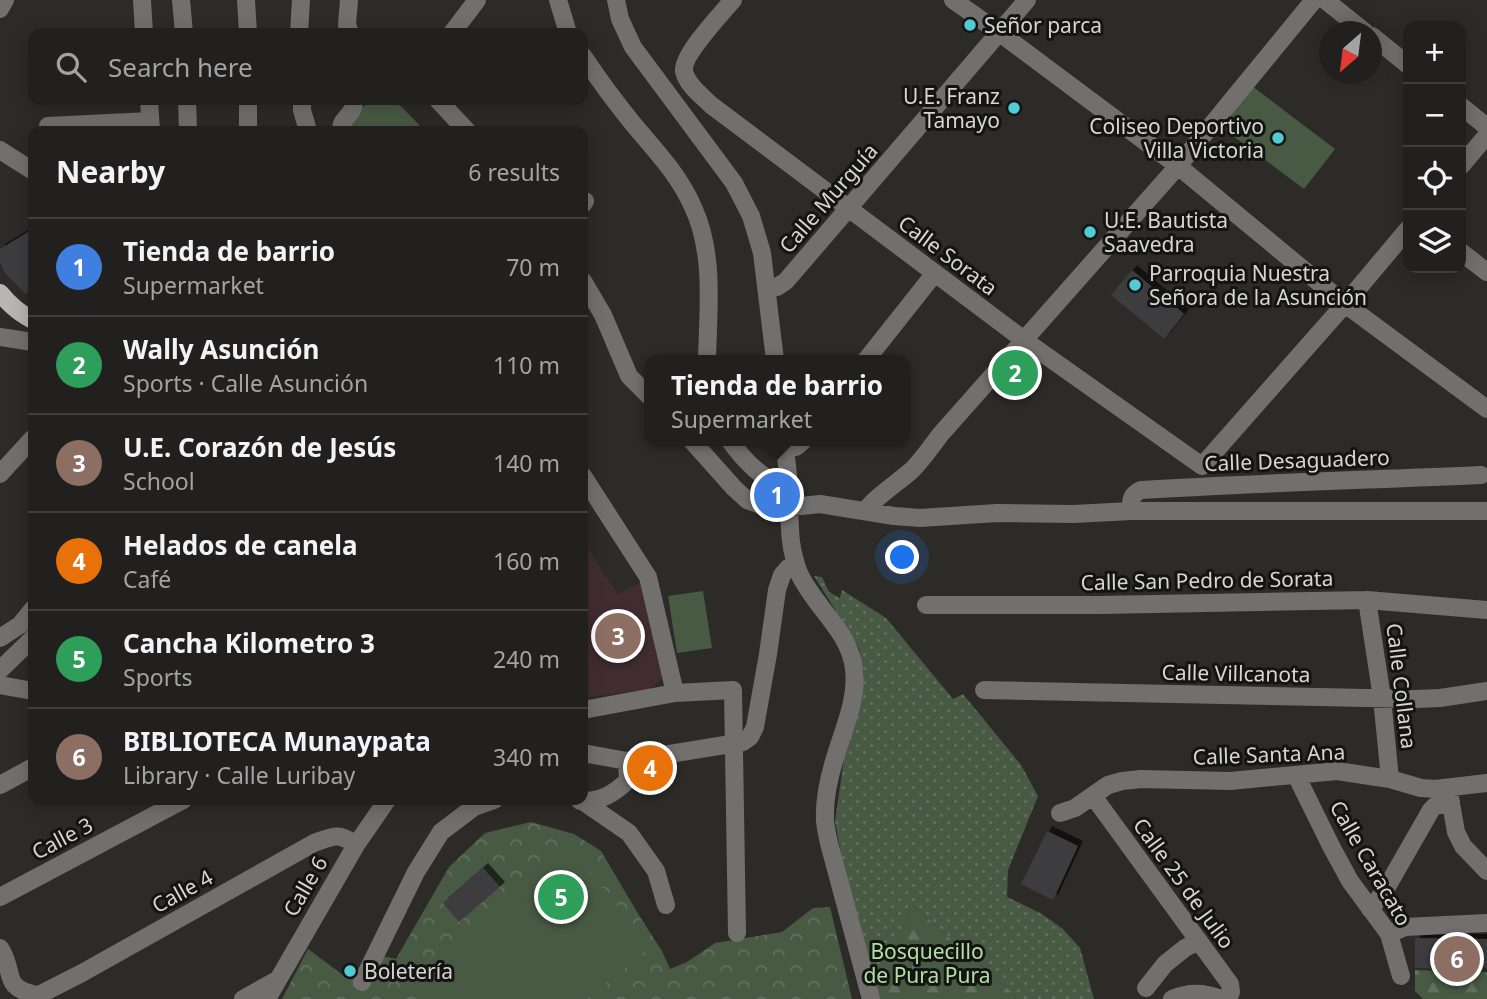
<!DOCTYPE html>
<html lang="en">
<head>
<meta charset="utf-8">
<style>
  body { margin:0; font-family:"Noto Sans",sans-serif; background:#2a2827; color:#f1f3f6 }
  .controls { position:absolute; right:21px; top:21px; display:grid; overflow:hidden; border-radius:14px; box-shadow:0 4px 18px #0003 }
  .controls button { width:63px; height:63px; display:grid; place-items:center; padding:0; border:0; border-bottom:2px solid #3f3e3c; background:#22201e; color:#f1f3f6; font:35px sans-serif }
  .compass { position:absolute; left:1319px; top:21px; width:63px; height:63px; border-radius:50%; background:#22201e; box-shadow:0 4px 18px #0003; rotate:208deg }
  .you { position:absolute; left:903px; top:558px; width:24px; height:24px; margin:-18px; border:5px solid #fff; border-radius:50%; background:#1a73e8; box-shadow:0 0 0 10px #1a73e833 }
  .badge { display:grid; place-items:center; width:46px; height:46px; border-radius:50%; background:#51ccd4; color:#fff; font-size:23px; font-weight:700 }
  .pin { position:absolute; translate:-50% -50%; border:4px solid #fff; box-shadow:0 2px 7px #0006 }
  .popup { position:absolute; left:644px; top:355px; width:266px; height:91px; box-sizing:border-box; display:grid; place-content:center; border-radius:14px; background:#22201e; filter:drop-shadow(0 2px 5px #0005); font-size:23px; white-space:nowrap; color:#a2a3a4 }
  .popup b { font-size:26px; color:#f1f3f6 }
  .popup::after { content:''; position:absolute; left:50%; top:100%; margin-left:-14px; border:14px solid transparent; border-top-color:#22201e }
  .list { margin:0; padding:0; list-style:none }
  h2 { display:flex; justify-content:space-between; align-items:center; height:91px; margin:0; padding:0 28px; font-size:30px }
  h2 small { font-size:23px; font-weight:400; color:#a2a3a4 }
  .list li { display:grid; grid-template-columns:46px 1fr auto; gap:21px; align-items:center; box-sizing:border-box; height:98px; padding:0 28px; border-top:2px solid #3f3e3c }
  .list b { display:block; font-size:26px; white-space:nowrap }
  .list p { margin:0; font-size:23px; white-space:nowrap; color:#a2a3a4 }
  .list em { font-size:23px; font-style:normal; color:#a2a3a4 }
  .icon { flex:none; width:38px; height:38px; fill:none; stroke:currentColor; stroke-width:2; stroke-linecap:round; stroke-linejoin:round }
  .map { position:relative; flex:none; width:1487px; height:999px; overflow:hidden }
  .search { position:absolute; background:#22201e; box-shadow:0 4px 18px #0003; left:28px; top:28px; width:560px; height:77px; display:flex; align-items:center; gap:18px; box-sizing:border-box; padding:0 24px; border-radius:14px; color:#a2a3a4; font-size:26px }
  .panel { position:absolute; background:#22201e; box-shadow:0 4px 18px #0003; left:28px; top:126px; width:560px; height:679px; border-radius:14px }
  .map>svg:first-child { display:block }
  .education { fill:#412d31 }
  .grass { fill:url(#grass-dots) }
  .forest { fill:url(#forest-firs) }
  .park { fill:url(#park-crowns) }
  .garden { fill:#485a44 }
  .building { fill:#3c3c40; filter:url(#shadow) }
  .lines { fill:none; stroke-linecap:round; stroke-linejoin:round }
  .minor { stroke:#72706f; stroke-width:18 }
  .major { stroke:#b9b5b3; stroke-width:18 }
  .poi-dot { fill:#51ccd4; stroke:#141412; stroke-width:2.5 }
  .labels { text-anchor:middle; dominant-baseline:central; stroke-width:6; stroke-linejoin:round; paint-order:stroke }
  .poi-label { font-size:21px; fill:#d7d6d4; stroke:#141412; text-anchor:start }
  .street-label { font-size:21px; fill:#d7d6d4; stroke:#141412 }
  .park-label { font-size:21px; fill:#b0e0a5; stroke:#141412 }
</style>
</head>
<body>
<div class="map">
<svg width="1487" height="999" viewBox="0 0 1487 999">
  <defs>
    <pattern id="grass-dots" width="8" height="8" patternUnits="userSpaceOnUse" patternTransform="scale(1.75)"><rect width="8" height="8" fill="#485a44"/><path d="M2 2h.1M6 6h.1" fill="none" stroke="#62715e" stroke-width="1.8" stroke-linecap="round"/></pattern>
    <pattern id="forest-firs" width="22" height="20" patternUnits="userSpaceOnUse" patternTransform="scale(1.75)"><rect width="22" height="20" fill="#485a44"/><path d="M5 1l3.5 6h-7zM16 11l3.5 6h-7z" fill="#62715e"/></pattern>
    <pattern id="park-crowns" width="20" height="18" patternUnits="userSpaceOnUse" patternTransform="scale(1.75)"><rect width="20" height="18" fill="#485a44"/><path d="M2 6a3 3 0 1 1 6 0M12 15a3 3 0 1 1 6 0" fill="none" stroke="#62715e"/></pattern>
    <filter id="shadow"><feDropShadow dx="5" dy="-5" stdDeviation="0" flood-color="#0009"/></filter>
  </defs>
  <rect width="100%" height="100%" fill="#2d2b28"/>
  <!-- education -->
  <path class="education" d="M 583,541 L 617,594 L 642,582 L 663,677 L 650,689 L 583,698 Z"/>
  <!-- grass -->
  <path class="grass" d="M 814,576 L 822,577 L 829,592 L 840,598 L 842,590 L 886,618 L 953,699 L 963,694 L 1021,765 L 1038,796 L 1008,870 L 1007,897 L 1042,914 L 1063,929 L 1080,948 L 1094,999 L 1016,999 L 1015,995 L 911,904 L 877,996 L 847,887 L 835,821 L 844,759 L 860,698 L 864,673 L 859,648 Z"/>
  <!-- forest -->
  <path class="forest" d="M 911,904 L 1015,995 L 1016,999 L 875,999 Z
    M 1415,970 L 1487,972 L 1487,999 L 1423,999 L 1415,991 Z"/>
  <!-- park -->
  <path class="park" d="M 531,822 L 574,834 L 601,851 L 640,917 L 662,951 L 670,969 L 687,962 L 715,943 L 782,932 L 813,908 L 830,907 L 852,999 L 282,999 L 308,949 L 343,975 L 371,985 L 382,956 L 396,959 L 449,867 L 485,833 Z"/>
  <!-- garden -->
  <path class="garden" d="M 1252,86 L 1335,149 L 1304,189 L 1221,127 Z
    M 371,100 L 395,100 L 425,131 L 351,131 L 344,124 Z
    M 703,591 L 712,648 L 677,653 L 668,596 Z
    M 570,849 L 651,946 L 587,999 L 428,999 L 410,981 Z"/>
  <!-- building -->
  <path class="building" d="M 33,229 L 33,292 L 24,293 L 5,273 L 0,262 L 0,249 Z
    M 1132,270 L 1184,314 L 1164,339 L 1111,295 Z
    M 1047,831 L 1078,846 L 1053,900 L 1021,884 Z
    M 483,868 L 500,887 L 459,922 L 443,903 Z
    M 1415,938 L 1487,939 L 1487,968 L 1474,966 L 1474,969 L 1415,968 Z"/>
  <g class="lines">
    <!-- minor -->
    <path class="minor" d="M 142,0 L 144,33
      M 181,0 L 184,33
      M 246,0 L 248,33
      M 349,0 L 347,25 L 350,33
      M 558,0 L 568,33
      M 616,0 L 620,19 L 633,47 L 734,183 L 751,216 L 762,253 L 775,360
      M 733,0 C 722,13 682,55 684,71 C 687,85 701,95 711,105 L 1024,340 L 1202,466 L 1345,304 L 1408,229
      M 953,0 L 1000,33 L 1178,166 L 1345,304 L 1487,409
      M 1325,0 L 1365,32
      M 0,9 L 5,0
      M 299,33 L 301,0
      M 452,33 L 477,0
      M 1372,36 L 1408,65
      M 583,56 C 599,80 616,103 634,125 C 656,151 679,175 693,207 C 715,254 708,310 707,360
      M 149,100 L 151,131
      M 187,100 L 188,131
      M 248,100 L 248,131
      M 302,100 L 302,110 L 308,131
      M 438,100 L 467,131
      M 1461,106 L 1487,127
      M 48,126 L 150,121
      M 342,131 C 339,121 348,118 352,110 C 354,107 354,102 355,100
      M 0,150 L 33,171
      M 1461,166 L 1487,135
      M 583,204 L 585,201
      M 1461,252 L 1487,272
      M 583,281 L 603,315 L 629,376 L 649,396
      M 767,288 L 777,287 L 786,281 L 1027,0
      M 0,337 L 33,342
      M 866,360 L 935,273
      M 692,441 L 734,488 L 747,500 L 772,509 L 820,504 L 894,516 L 920,518 L 997,513 L 1074,514 L 1131,511 L 1487,511
      M 730,441 C 746,463 763,480 789,488
      M 784,441 C 786,458 789,476 789,494 C 790,523 788,545 799,573 C 814,607 850,631 854,669 C 858,699 843,730 835,758 C 829,777 824,801 825,821 C 826,830 828,839 830,847 L 871,999
      M 785,449 L 796,447 L 803,441
      M 0,474 L 33,438
      M 583,476 L 648,577 L 675,693
      M 866,511 C 871,500 900,481 912,470 C 922,460 931,447 940,435 L 1178,166 L 1314,0
      M 1131,511 C 1131,501 1130,495 1141,490 C 1254,483 1368,480 1481,475
      M 1367,600 L 1382,698 L 1390,779
      M 926,605 L 1101,605 L 1367,600 L 1487,610
      M 0,638 L 20,625 L 33,609
      M 0,670 L 33,638
      M 0,685 L 33,691
      M 984,690 L 1415,699 L 1440,698 L 1487,691
      M 583,710 L 675,693 L 733,690 L 737,933
      M 583,753 L 627,761 L 743,742 L 750,737 L 755,727 L 768,654 L 777,590 L 782,575 L 788,568 L 796,564
      M 1296,775 L 1332,848 L 1350,881 L 1389,934 L 1401,976
      M 0,785 L 33,767
      M 1449,792 L 1456,832 L 1463,846 L 1487,871
      M 1093,796 L 1230,984 L 1231,992 L 1228,999
      M 580,801 C 600,802 614,794 628,780 L 627,761
      M 584,802 L 629,833 L 656,871 L 666,905
      M 1060,813 L 1075,808 L 1108,785 L 1122,781 L 1141,779 L 1230,781 L 1337,771 L 1390,779 L 1421,788 L 1435,789 L 1487,783
      M 0,897 L 183,800
      M 1370,909 L 1384,892 L 1431,810 L 1435,806 L 1451,802
      M 1389,934 L 1405,927 L 1487,923
      M 0,948 C 16,972 0,987 36,995
      M 362,982 L 416,872 L 441,832 L 474,807 L 494,800
      M 1146,988 L 1165,964 L 1185,948 L 1199,941
      M 31,999 L 82,973 L 314,843 C 334,836 338,832 356,845
      M 243,999 L 277,980
      M 267,999 L 356,845 L 387,800
      M 1172,999 C 1189,992 1203,992 1221,999"/>
    <!-- major -->
    <path class="major" d="M 0,293 C 9,304 20,314 33,320"/>
  </g>
  <!-- markers -->
  <g class="poi-dot">
    <circle cx="970" cy="25" r="7"/>
    <circle cx="1014" cy="108" r="7"/>
    <circle cx="1278" cy="138" r="7"/>
    <circle cx="1090" cy="232" r="7"/>
    <circle cx="1135" cy="285" r="7"/>
    <circle cx="350" cy="971" r="7"/>
  </g>
  <g class="labels">
    <!-- poi labels -->
    <g class="poi-label">
      <text x="984" y="25">Señor parca</text>
      <text x="1000" y="96" text-anchor="end">U.E. Franz<tspan x="1000" dy="24">Tamayo</tspan></text>
      <text x="1264" y="126" text-anchor="end">Coliseo Deportivo<tspan x="1264" dy="24">Villa Victoria</tspan></text>
      <text x="1104" y="220">U.E. Bautista<tspan x="1104" dy="24">Saavedra</tspan></text>
      <text x="1149" y="273">Parroquia Nuestra<tspan x="1149" dy="24">Señora de la Asunción</tspan></text>
      <text x="364" y="971">Boletería</text>
    </g>
    <!-- street labels -->
    <g class="street-label">
      <text transform="translate(828 198) rotate(-49)">Calle Murguía</text>
      <text transform="translate(948 255) rotate(37)">Calle Sorata</text>
      <text transform="translate(1297 460) rotate(-2)">Calle Desaguadero</text>
      <text transform="translate(1207 580) rotate(-1)">Calle San Pedro de Sorata</text>
      <text transform="translate(1236 673) rotate(1)">Calle Villcanota</text>
      <text transform="translate(1402 686) rotate(83)">Calle Collana</text>
      <text transform="translate(1269 754) rotate(-2)">Calle Santa Ana</text>
      <text transform="translate(62 838) rotate(-28)">Calle 3</text>
      <text transform="translate(1371 863) rotate(60)">Calle Caracato</text>
      <text transform="translate(1184 883) rotate(54)">Calle 25 de Julio</text>
      <text transform="translate(305 886) rotate(-60)">Calle 6</text>
      <text transform="translate(182 891) rotate(-29)">Calle 4</text>
    </g>
    <!-- park labels -->
    <g class="park-label">
      <text x="927" y="951">Bosquecillo<tspan x="927" dy="24">de Pura Pura</tspan></text>
    </g>
  </g>
</svg>
<div class="controls">
<button>+</button>
<button>−</button>
<button><svg class="icon" aria-label="locate" viewBox="0 0 24 24"><circle cx="12" cy="12" r="6"/><path d="M12 2v4M12 18v4M2 12h4M18 12h4"/></svg></button>
<button><svg class="icon" aria-label="layers" viewBox="0 0 24 24"><path d="M12 4l9 5-9 5-9-5zM3 14l9 5 9-5"/></svg></button>
</div>
<svg class="compass" viewBox="-18 -18 36 36"><path d="M0-13l5 13h-10z" fill="#e53935"/><path d="M0 13l5-13h-10z" fill="#a2a3a4"/></svg>
<div class="you"></div>
<div class="pin badge" style="left:777px;top:495px;background:#3f7fe0">1</div>
<div class="popup"><b>Tienda de barrio</b>Supermarket</div>
<div class="pin badge" style="left:1015px;top:373px;background:#2e9e5b">2</div>
<div class="pin badge" style="left:618px;top:636px;background:#8d6e63">3</div>
<div class="pin badge" style="left:650px;top:768px;background:#e8710a">4</div>
<div class="pin badge" style="left:561px;top:897px;background:#2e9e5b">5</div>
<div class="pin badge" style="left:1457px;top:959px;background:#8d6e63">6</div>
<div class="search"><svg class="icon" aria-label="search" viewBox="0 0 24 24"><circle cx="10" cy="10" r="6"/><path d="M15 15l6 6"/></svg>Search here</div>
<section class="panel">
<h2>Nearby<small>6 results</small></h2>
<ul class="list">
<li><span class="badge" style="background:#3f7fe0">1</span><div><b>Tienda de barrio</b><p>Supermarket</p></div><em>70 m</em></li>
<li><span class="badge" style="background:#2e9e5b">2</span><div><b>Wally Asunción</b><p>Sports · Calle Asunción</p></div><em>110 m</em></li>
<li><span class="badge" style="background:#8d6e63">3</span><div><b>U.E. Corazón de Jesús</b><p>School</p></div><em>140 m</em></li>
<li><span class="badge" style="background:#e8710a">4</span><div><b>Helados de canela</b><p>Café</p></div><em>160 m</em></li>
<li><span class="badge" style="background:#2e9e5b">5</span><div><b>Cancha Kilometro 3</b><p>Sports</p></div><em>240 m</em></li>
<li><span class="badge" style="background:#8d6e63">6</span><div><b>BIBLIOTECA Munaypata</b><p>Library · Calle Luribay</p></div><em>340 m</em></li>
</ul>
</section>
</div>
</body>
</html>
